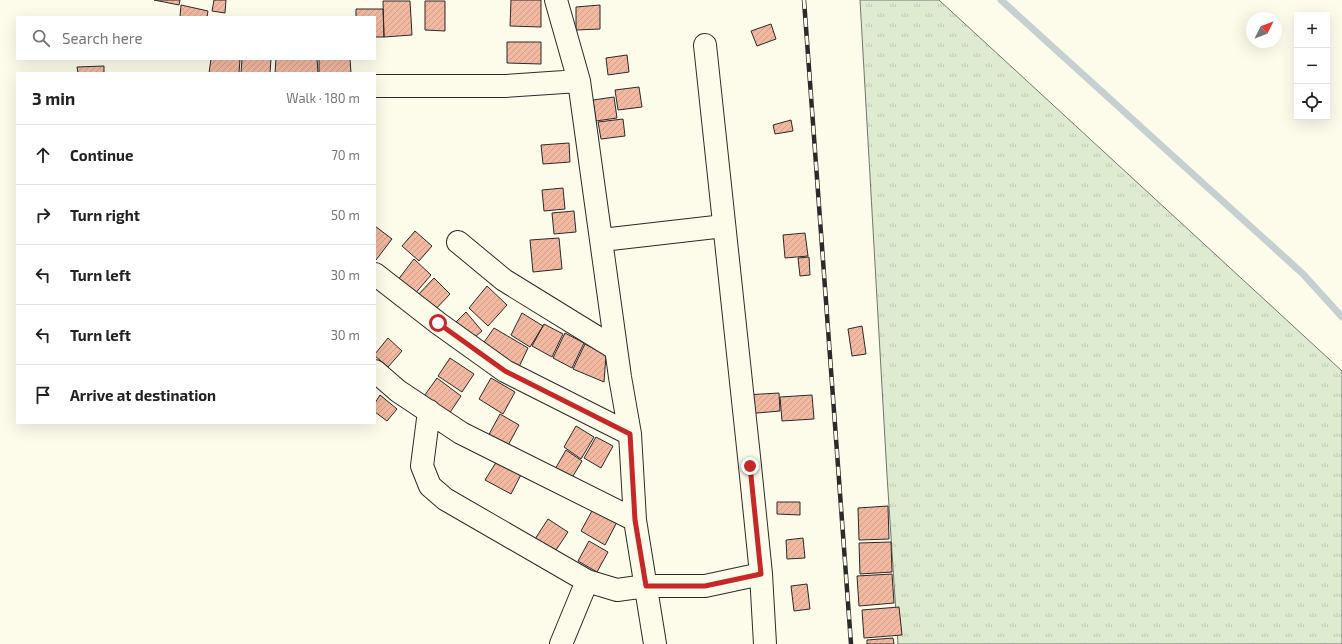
<!DOCTYPE html>
<html lang="en">
<head>
<meta charset="utf-8">
<style>
  body { margin:0; font-family:"Exo 2",sans-serif; background:#f2f2f2; color:#222 }
  .controls { position:absolute; right:12px; top:12px; display:grid; overflow:hidden; border-radius:0px; box-shadow:0 4px 16px #0002 }
  .controls button { width:36px; height:36px; display:grid; place-items:center; padding:0; border:0; border-bottom:1px solid #e0e0e0; background:#fff; color:#222; font:20px sans-serif }
  .compass { position:absolute; left:1246px; top:12px; width:36px; height:36px; border-radius:50%; background:#fff; box-shadow:0 4px 16px #0002; rotate:48deg }
  .stop { position:absolute; width:12px; height:12px; margin:-9px; border:3px solid #c62828; border-radius:50%; background:#fff }
  .stop.end { background:#c62828; border-color:#fff; box-shadow:0 1px 4px #0008 }
  .list { margin:0; padding:0; list-style:none }
  h2 { display:flex; justify-content:space-between; align-items:center; height:52px; margin:0; padding:0 16px; font-size:17px }
  h2 small { font-size:13px; font-weight:400; color:#767676 }
  .list li { display:grid; grid-template-columns:26px 1fr auto; gap:12px; align-items:center; box-sizing:border-box; height:60px; padding:0 16px; border-top:1px solid #e0e0e0 }
  .list b { display:block; font-size:15px; white-space:nowrap }
  .list em { font-size:13px; font-style:normal; color:#767676 }
  .icon { flex:none; width:22px; height:22px; fill:none; stroke:currentColor; stroke-width:2; stroke-linecap:round; stroke-linejoin:round }
  .map { position:relative; flex:none; width:1342px; height:644px; overflow:hidden }
  .search { position:absolute; background:#fff; box-shadow:0 4px 16px #0002; left:16px; top:16px; width:360px; height:44px; display:flex; align-items:center; gap:10px; box-sizing:border-box; padding:0 14px; border-radius:0px; color:#767676; font-size:15px }
  .panel { position:absolute; background:#fff; box-shadow:0 4px 16px #0002; left:16px; top:72px; width:360px; height:352px; border-radius:0px }
  .map>svg:first-child { display:block }
  .grass { fill:url(#grass-tufts); stroke:#74746e }
  .lines { fill:none; stroke-linecap:round; stroke-linejoin:round }
  .stream { stroke:#c7d0d0; stroke-width:7 }
  .building { fill:url(#building-hatch); stroke:#2b2b2b }
  .minor-casing { stroke:#2b2b2b; stroke-width:24 }
  .minor { stroke:#fdfbea; stroke-width:22 }
  .rail-casing { stroke:#2b2b2b; stroke-width:4.5 }
  .rail { stroke:#fdfbea; stroke-width:3; stroke-dasharray:9; stroke-linecap:butt }
  .route { stroke:#c62828; stroke-width:5 }
</style>
</head>
<body>
<div class="map">
<svg width="1342" height="644" viewBox="0 0 1342 644">
  <defs>
    <pattern id="grass-tufts" width="24" height="20" patternUnits="userSpaceOnUse"><rect width="24" height="20" fill="#deebd1"/><path d="M3 7l-1-3M5 7V3M7 7l1-3M15 17l-1-3M17 17v-4M19 17l1-3" fill="none" stroke="#bfcab4"/></pattern>
    <pattern id="building-hatch" width="6" height="6" patternUnits="userSpaceOnUse"><rect width="6" height="6" fill="#f2b8a0"/><path d="M-1 1l2-2M0 6l6-6M5 7l2-2" fill="none" stroke="#d09e8a"/></pattern>
  </defs>
  <rect width="100%" height="100%" fill="#fdfbea"/>
  <!-- grass -->
  <path class="grass" d="M 860,0 L 939,0 L 1342,371 L 1342,644 L 898,644 L 887,475 Z"/>
  <g class="lines">
    <!-- stream -->
    <path class="stream" d="M 1001,0 L 1303,274 L 1342,317"/>
  </g>
  <!-- building -->
  <path class="building" d="M 154,0 L 180,0 L 179,5 Z
    M 214,0 L 226,0 L 225,13 L 212,11 Z
    M 511,0 L 541,0 L 541,27 L 510,26 Z
    M 383,1 L 410,1 L 412,35 L 384,37 Z
    M 425,1 L 445,1 L 445,31 L 425,30 Z
    M 181,5 L 208,11 L 207,17 L 180,17 Z
    M 600,5 L 600,29 L 576,30 L 576,7 Z
    M 356,9 L 383,9 L 384,37 L 375,37 L 375,17 L 356,17 Z
    M 771,24 L 776,39 L 757,46 L 751,31 Z
    M 507,42 L 541,42 L 541,64 L 507,63 Z
    M 627,55 L 629,72 L 608,75 L 606,58 Z
    M 211,59 L 240,59 L 239,73 L 209,73 Z
    M 242,59 L 271,59 L 270,73 L 241,73 Z
    M 276,59 L 317,59 L 318,73 L 275,73 Z
    M 319,59 L 350,59 L 351,73 L 319,73 Z
    M 104,66 L 104,73 L 78,73 L 77,67 Z
    M 639,87 L 642,107 L 618,110 L 615,90 Z
    M 614,97 L 617,118 L 596,121 L 593,100 Z
    M 623,119 L 625,136 L 601,139 L 598,122 Z
    M 791,120 L 793,131 L 775,134 L 773,125 Z
    M 569,143 L 570,162 L 543,164 L 541,145 Z
    M 563,188 L 565,209 L 544,211 L 542,190 Z
    M 574,211 L 576,232 L 554,234 L 552,213 Z
    M 375,226 L 392,239 L 376,260 L 375,259 Z
    M 415,231 L 432,246 L 419,261 L 402,246 Z
    M 805,233 L 808,256 L 785,258 L 783,235 Z
    M 559,238 L 562,269 L 533,272 L 530,240 Z
    M 809,257 L 810,275 L 800,276 L 798,258 Z
    M 414,259 L 431,275 L 413,296 L 397,281 Z
    M 434,278 L 450,294 L 432,313 L 416,297 Z
    M 487,286 L 507,305 L 488,326 L 469,308 Z
    M 466,312 L 482,331 L 469,342 L 454,324 Z
    M 522,313 L 543,326 L 530,347 L 511,335 Z
    M 544,324 L 563,334 L 552,357 L 532,346 Z
    M 862,326 L 866,354 L 852,356 L 848,329 Z
    M 494,328 L 528,348 L 517,371 L 480,348 Z
    M 565,333 L 584,343 L 572,368 L 553,358 Z
    M 388,338 L 402,351 L 388,367 L 375,356 L 375,354 Z
    M 585,344 L 606,355 L 604,382 L 573,369 Z
    M 450,358 L 474,374 L 462,392 L 438,376 Z
    M 437,378 L 461,396 L 447,417 L 422,399 Z
    M 491,378 L 515,392 L 503,414 L 479,399 Z
    M 779,393 L 780,411 L 746,414 L 745,395 Z
    M 380,395 L 397,409 L 387,421 L 375,412 L 375,403 Z
    M 812,395 L 814,419 L 782,421 L 780,397 Z
    M 500,414 L 519,425 L 505,451 L 486,440 Z
    M 576,426 L 594,437 L 581,459 L 564,447 Z
    M 596,437 L 613,446 L 601,468 L 584,458 Z
    M 566,450 L 582,461 L 570,481 L 554,471 Z
    M 500,456 L 524,469 L 511,494 L 485,480 Z
    M 777,502 L 800,502 L 800,515 L 777,514 Z
    M 888,506 L 889,539 L 859,540 L 858,508 Z
    M 593,509 L 617,522 L 605,545 L 581,531 Z
    M 548,519 L 568,532 L 554,553 L 535,539 Z
    M 803,538 L 805,558 L 787,559 L 786,540 Z
    M 589,541 L 608,552 L 597,572 L 578,561 Z
    M 891,542 L 892,572 L 860,574 L 859,543 Z
    M 892,574 L 894,603 L 859,606 L 857,576 Z
    M 807,584 L 810,609 L 794,611 L 791,586 Z
    M 899,607 L 902,635 L 864,638 L 862,610 Z
    M 893,638 L 894,644 L 867,644 L 867,640 Z"/>
  <g class="lines">
    <!-- minor casing -->
    <g class="minor-casing">
      <path id="minor" d="M 556,0 L 579,81 L 620,377 L 630,434 L 635,520 L 655,644
        M 705,45 L 750,466 L 761,574 L 765,644
        M 375,86 L 505,86 L 579,81
        M 602,240 L 724,226
        M 458,242 L 504,280 L 616,349
        M 375,274 L 438,323 L 505,371 L 630,434
        M 375,371 L 398,391 L 461,433 L 635,520
        M 429,411 L 422,466 L 430,486 L 445,499 L 587,581 L 617,590 L 646,586 L 705,586 L 761,574
        M 561,644 L 587,581"/>
    </g>
    <!-- minor -->
    <use href="#minor" class="minor"/>
    <!-- rail casing -->
    <g class="rail-casing">
      <path id="rail" d="M 804,0 L 851,644"/>
    </g>
    <!-- rail -->
    <use href="#rail" class="rail"/>
  </g>
  <g class="lines">
    <!-- route -->
    <path class="route" d="M 438,323 L 505,371 L 630,434 L 635,520 L 646,586 L 705,586 L 761,574 L 750,466"/>
  </g>
</svg>
<div class="controls">
<button>+</button>
<button>−</button>
<button><svg class="icon" aria-label="locate" viewBox="0 0 24 24"><circle cx="12" cy="12" r="6"/><path d="M12 2v4M12 18v4M2 12h4M18 12h4"/></svg></button>
</div>
<svg class="compass" viewBox="-18 -18 36 36"><path d="M0-13l5 13h-10z" fill="#e53935"/><path d="M0 13l5-13h-10z" fill="#767676"/></svg>
<div class="stop" style="left:438px;top:323px"></div>
<div class="stop end" style="left:750px;top:466px"></div>
<div class="search"><svg class="icon" aria-label="search" viewBox="0 0 24 24"><circle cx="10" cy="10" r="6"/><path d="M15 15l6 6"/></svg>Search here</div>
<section class="panel">
<h2>3 min<small>Walk · 180 m</small></h2>
<ul class="list">
<li><svg class="icon" aria-label="ahead" viewBox="0 0 24 24"><path d="M12 20V5M6 11l6-6 6 6"/></svg><div><b>Continue</b></div><em>70 m</em></li>
<li><svg class="icon" aria-label="right" viewBox="0 0 24 24"><path d="M7 20v-9h11M14 6l5 5-5 5"/></svg><div><b>Turn right</b></div><em>50 m</em></li>
<li><svg class="icon" aria-label="left" viewBox="0 0 24 24"><path d="M17 20v-9H6M10 6l-5 5 5 5"/></svg><div><b>Turn left</b></div><em>30 m</em></li>
<li><svg class="icon" aria-label="left" viewBox="0 0 24 24"><path d="M17 20v-9H6M10 6l-5 5 5 5"/></svg><div><b>Turn left</b></div><em>30 m</em></li>
<li><svg class="icon" aria-label="arrive" viewBox="0 0 24 24"><path d="M6 21V4h12l-3 4 3 4H6"/></svg><div><b>Arrive at destination</b></div></li>
</ul>
</section>
</div>
</body>
</html>
